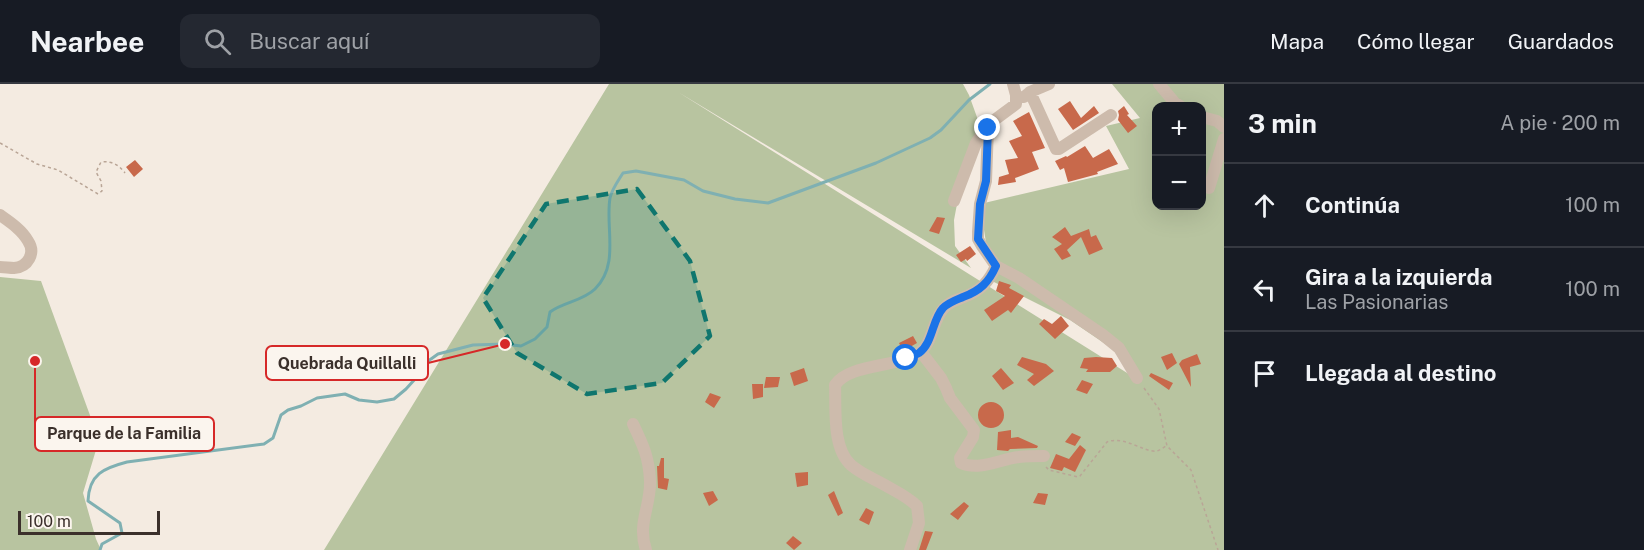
<!DOCTYPE html>
<html lang="es">
<head>
<meta charset="utf-8">
<style>
  body { margin:0; font-family:"Public Sans",sans-serif; background:#242831; color:#f1f3f6 }
  .controls { position:absolute; right:18px; top:18px; display:grid; overflow:hidden; border-radius:12px; box-shadow:0 6px 24px #0002 }
  .controls button { width:54px; height:54px; display:grid; place-items:center; padding:0; border:0; border-bottom:2px solid #363941; background:#171b24; color:#f1f3f6; font:30px sans-serif }
  .scale { position:absolute; left:18px; bottom:15px; width:142px; box-sizing:border-box; padding-left:6px; border:3px solid #3b302b; border-top:0; font-size:16px; line-height:21px; white-space:nowrap; color:#3b302b; -webkit-text-stroke:4px #fbf5ee; paint-order:stroke }
  .stop { position:absolute; width:18px; height:18px; margin:-14px; border:4px solid #1a73e8; border-radius:50%; background:#fff }
  .stop.end { background:#1a73e8; border-color:#fff; box-shadow:0 2px 6px #0008 }
  .list { margin:0; padding:0; list-style:none }
  h2 { display:flex; justify-content:space-between; align-items:center; height:78px; margin:0; padding:0 24px; font-size:26px }
  h2 small { font-size:20px; font-weight:400; color:#9ea1a6 }
  .list li { display:grid; grid-template-columns:39px 1fr auto; gap:18px; align-items:center; box-sizing:border-box; height:84px; padding:0 24px; border-top:2px solid #363941 }
  .list b { display:block; font-size:22px; white-space:nowrap }
  .list p { margin:0; font-size:20px; white-space:nowrap; color:#9ea1a6 }
  .list em { font-size:20px; font-style:normal; color:#9ea1a6 }
  .icon { flex:none; width:33px; height:33px; fill:none; stroke:currentColor; stroke-width:2; stroke-linecap:round; stroke-linejoin:round }
  .map { position:relative; flex:none; width:1224px; height:466px; overflow:hidden }
  header { display:flex; align-items:center; gap:36px; box-sizing:border-box; height:84px; padding:0 30px; background:#171b24; border-bottom:2px solid #363941 }
  header strong { font-size:28px }
  nav { display:flex; gap:33px; margin-inline-start:auto; font-size:21px }
  .search { width:420px; height:54px; background:#242831; display:flex; align-items:center; gap:15px; box-sizing:border-box; padding:0 21px; border-radius:12px; color:#9ea1a6; font-size:22px }
  main { display:flex }
  aside { flex:1; background:#171b24 }
  .map>svg:first-child { display:block }
  .green { fill:#b8c4a0; fill-rule:evenodd }
  .lines { fill:none; stroke-linecap:round; stroke-linejoin:round }
  .stream { stroke:#7fb0b2; stroke-width:3 }
  .building { fill:#c8694b }
  .path { stroke:#b9a596; stroke-width:1.5; stroke-dasharray:3 3; stroke-linecap:butt }
  .minor { stroke:#cdbbac; stroke-width:12 }
  .route { stroke:#1a73e8; stroke-width:8 }
  .marked { fill:#0f766e; fill-opacity:0.2; stroke:#0f766e; stroke-width:4.5; stroke-dasharray:12 8; stroke-linejoin:round }
  .leader { fill:none; stroke:#d62828; stroke-width:2 }
  .callout-dot { fill:#d62828; stroke:#fbf5ee; stroke-width:2 }
  .callout { fill:#fbf5ee; stroke:#d62828; stroke-width:2 }
  .callout-label { font-size:16px; text-anchor:middle; font-weight:bold; fill:#3b302b }
</style>
</head>
<body>
<header>
<strong>Nearbee</strong>
<div class="search"><svg class="icon" aria-label="search" viewBox="0 0 24 24"><circle cx="10" cy="10" r="6"/><path d="M15 15l6 6"/></svg>Buscar aquí</div>
<nav><a>Mapa</a><a>Cómo llegar</a><a>Guardados</a></nav>
</header>
<main>
<div class="map">
<svg width="1224" height="466" viewBox="0 0 1224 466">
  <rect width="100%" height="100%" fill="#f4ebe1"/>
  <!-- green -->
  <path class="green" d="M 609,0 L 963,0 L 969,11 L 978,36 L 978,55 L 960,104 L 954,136 L 955,162 L 971,184 L 678,8 L 1140,297 L 1126,274 L 1070,236 L 992,197 L 980,120 L 1129,85 L 1106,42 L 1140,34 L 1112,0 L 1224,0 L 1224,466 L 324,466 ZM 1156,22 L 1202,22 L 1202,122 L 1156,122 Z
    M 0,193 L 41,197 L 99,356 L 83,409 L 96,455 L 101,466 L 0,466 Z"/>
  <g class="lines">
    <!-- stream -->
    <path class="stream" d="M 100,466 L 102,460 L 122,449 L 120,439 L 88,417 C 89,390 104,384 127,378 L 264,360 L 273,354 L 281,331 L 288,326 L 301,322 L 317,314 L 345,310 L 359,316 L 377,318 L 394,315 L 406,305 L 416,294 L 424,280 L 438,270 L 473,261 L 505,260 L 521,262 L 535,255 L 547,243 L 550,228 C 563,218 583,217 595,205 C 620,180 605,144 610,114 C 612,105 618,97 623,89 L 636,87 L 684,96 L 703,107 L 735,115 L 768,119 L 876,79 L 930,54 L 941,46 L 969,16 L 990,0"/>
  </g>
  <!-- building -->
  <path class="building" d="M 1070,17 L 1081,34 L 1094,22 L 1099,29 L 1073,46 L 1058,25 Z
    M 1124,22 L 1129,30 L 1127,31 L 1137,42 L 1128,49 L 1118,36 L 1119,31 L 1118,27 Z
    M 1029,28 L 1045,64 L 1032,68 L 1039,85 L 1015,94 L 1016,98 L 998,101 L 999,93 L 1009,90 L 1005,76 L 1018,74 L 1009,57 L 1022,52 L 1013,37 Z
    M 1085,62 L 1093,74 L 1109,65 L 1118,80 L 1097,88 L 1098,90 L 1068,98 L 1064,84 L 1060,86 L 1055,77 L 1066,72 L 1067,73 Z
    M 135,76 L 143,85 L 134,93 L 126,83 Z
    M 937,133 L 945,134 L 939,150 L 929,147 Z
    M 1065,143 L 1071,152 L 1089,145 L 1091,153 L 1096,151 L 1103,165 L 1089,171 L 1081,153 L 1067,166 L 1071,172 L 1062,176 L 1054,165 L 1062,160 L 1052,153 Z
    M 970,162 L 976,170 L 967,177 L 966,175 L 961,178 L 956,171 Z
    M 999,197 L 1011,201 L 1009,204 L 1024,212 L 1011,229 L 1008,226 L 992,237 L 984,226 L 1005,212 L 996,207 Z
    M 1061,232 L 1069,242 L 1055,255 L 1039,240 L 1044,235 L 1052,240 Z
    M 913,252 L 917,259 L 903,267 L 899,259 Z
    M 1172,269 L 1177,279 L 1167,286 L 1161,273 Z
    M 1197,270 L 1201,280 L 1190,283 L 1191,303 L 1179,280 L 1182,276 Z
    M 1022,273 L 1046,280 L 1054,287 L 1034,302 L 1027,296 L 1034,290 L 1017,281 Z
    M 1096,273 L 1112,274 L 1117,282 L 1110,288 L 1086,288 L 1088,285 L 1080,284 L 1084,274 Z
    M 804,284 L 808,297 L 794,302 L 790,289 Z
    M 1001,284 L 1014,299 L 1003,306 L 992,292 Z
    M 1151,289 L 1173,299 L 1169,306 L 1149,292 Z
    M 766,293 L 780,293 L 778,303 L 764,304 Z
    M 1082,296 L 1093,300 L 1087,310 L 1076,306 Z
    M 752,300 L 763,300 L 763,313 L 753,315 Z
    M 710,309 L 721,313 L 714,324 L 705,318 Z
    M978 331a13 13 0 1 1 26 0a13 13 0 1 1-26 0Z
    M 1011,346 L 1011,354 L 1018,353 L 1038,362 L 1037,364 L 1010,365 L 1008,367 L 997,366 L 998,348 Z
    M 1072,349 L 1081,353 L 1075,362 L 1065,358 Z
    M 1080,361 L 1086,366 L 1075,388 L 1064,383 L 1062,387 L 1050,384 L 1056,370 L 1069,375 Z
    M 661,374 L 664,374 L 664,394 L 669,395 L 667,406 L 658,404 L 657,382 L 659,382 Z
    M 808,388 L 808,401 L 797,403 L 795,389 Z
    M 713,407 L 718,416 L 709,422 L 703,409 Z
    M 834,407 L 843,429 L 838,432 L 828,411 Z
    M 1038,409 L 1048,410 L 1045,421 L 1033,419 Z
    M 964,418 L 969,422 L 958,436 L 950,430 Z
    M 866,424 L 874,428 L 869,441 L 859,436 Z
    M 925,447 L 933,448 L 926,466 L 919,466 Z
    M 793,452 L 802,459 L 794,466 L 786,459 Z"/>
  <g class="lines">
    <!-- path -->
    <path class="path" d="M 0,59 L 37,80 L 58,86 L 98,110 L 102,107 L 101,97 L 96,88 L 101,78 C 112,77 118,80 125,89
      M 1144,304 L 1159,325 L 1167,362 L 1191,386 L 1218,466
      M 1046,383 L 1049,386 L 1078,393 L 1080,392 L 1107,358 C 1124,351 1144,369 1157,367 C 1160,366 1163,364 1166,362"/>
    <!-- minor -->
    <path class="minor" d="M 1013,0 L 1016,11 L 1016,20 L 989,40 L 988,44 L 986,97 L 980,120 L 978,148 L 978,155 L 982,162 L 996,182 L 1019,194 L 1103,251 L 1119,264 L 1137,294
      M 1159,0 L 1175,19 L 1180,22
      M 1030,8 L 1056,65 L 1059,65 L 1111,31
      M 1024,13 L 1030,8 L 1049,0
      M 1202,33 L 1217,37 L 1224,43
      M 1209,104 L 1224,55
      M 954,117 L 976,59 L 982,50 L 988,44
      M 0,131 C 10,138 22,146 28,157 C 36,169 28,183 14,184 C 10,184 4,183 0,183
      M 921,268 L 941,294 L 946,304 L 950,314 L 974,346 L 973,353 L 960,374 L 961,379 C 980,387 1000,375 1019,373 C 1028,372 1036,372 1044,372
      M 633,340 C 643,361 649,373 650,397 C 651,422 637,439 646,466
      M 910,466 L 919,439 L 917,422 C 907,412 895,407 883,400 C 872,394 860,389 851,381 C 832,364 836,325 835,301 C 849,279 899,284 920,268 C 933,259 932,236 944,224 C 949,218 956,216 964,213 C 980,207 989,198 996,182"/>
  </g>
  <g class="lines">
    <!-- route -->
    <path class="route" d="M 906,274 C 910,272 916,271 919,269 C 933,259 932,236 943,224 C 949,218 956,216 963,213 C 980,207 989,198 996,182 L 978,155 L 980,120 L 986,97 L 988,44"/>
  </g>
  <!-- marked area -->
  <path class="marked" d="M 637,105 L 690,177 L 710,252 L 662,299 L 587,310 L 517,269 L 483,214 L 546,120 Z"/>
  <!-- callouts -->
  <path class="leader" d="M505 260L428 279M35 277L35 350"/>
  <g class="callout-dot">
    <circle cx="505" cy="260" r="6"/>
    <circle cx="35" cy="277" r="6"/>
  </g>
  <g class="callout">
    <rect x="266" y="262" width="162" height="34" rx="6"/>
    <rect x="35" y="333" width="179" height="34" rx="6"/>
  </g>
  <g class="callout-label">
    <text x="347" y="285">Quebrada Quillalli</text>
    <text x="124" y="355">Parque de la Familia</text>
  </g>
</svg>
<div class="controls">
<button>+</button>
<button>−</button>
</div>
<div class="scale">100 m</div>
<div class="stop" style="left:906px;top:274px"></div>
<div class="stop end" style="left:988px;top:44px"></div>
</div>
<aside>
<h2>3 min<small>A pie · 200 m</small></h2>
<ul class="list">
<li><svg class="icon" aria-label="ahead" viewBox="0 0 24 24"><path d="M12 20V5M6 11l6-6 6 6"/></svg><div><b>Continúa</b></div><em>100 m</em></li>
<li><svg class="icon" aria-label="left" viewBox="0 0 24 24"><path d="M17 20v-9H6M10 6l-5 5 5 5"/></svg><div><b>Gira a la izquierda</b><p>Las Pasionarias</p></div><em>100 m</em></li>
<li><svg class="icon" aria-label="arrive" viewBox="0 0 24 24"><path d="M6 21V4h12l-3 4 3 4H6"/></svg><div><b>Llegada al destino</b></div></li>
</ul>
</aside>
</main>
</body>
</html>
